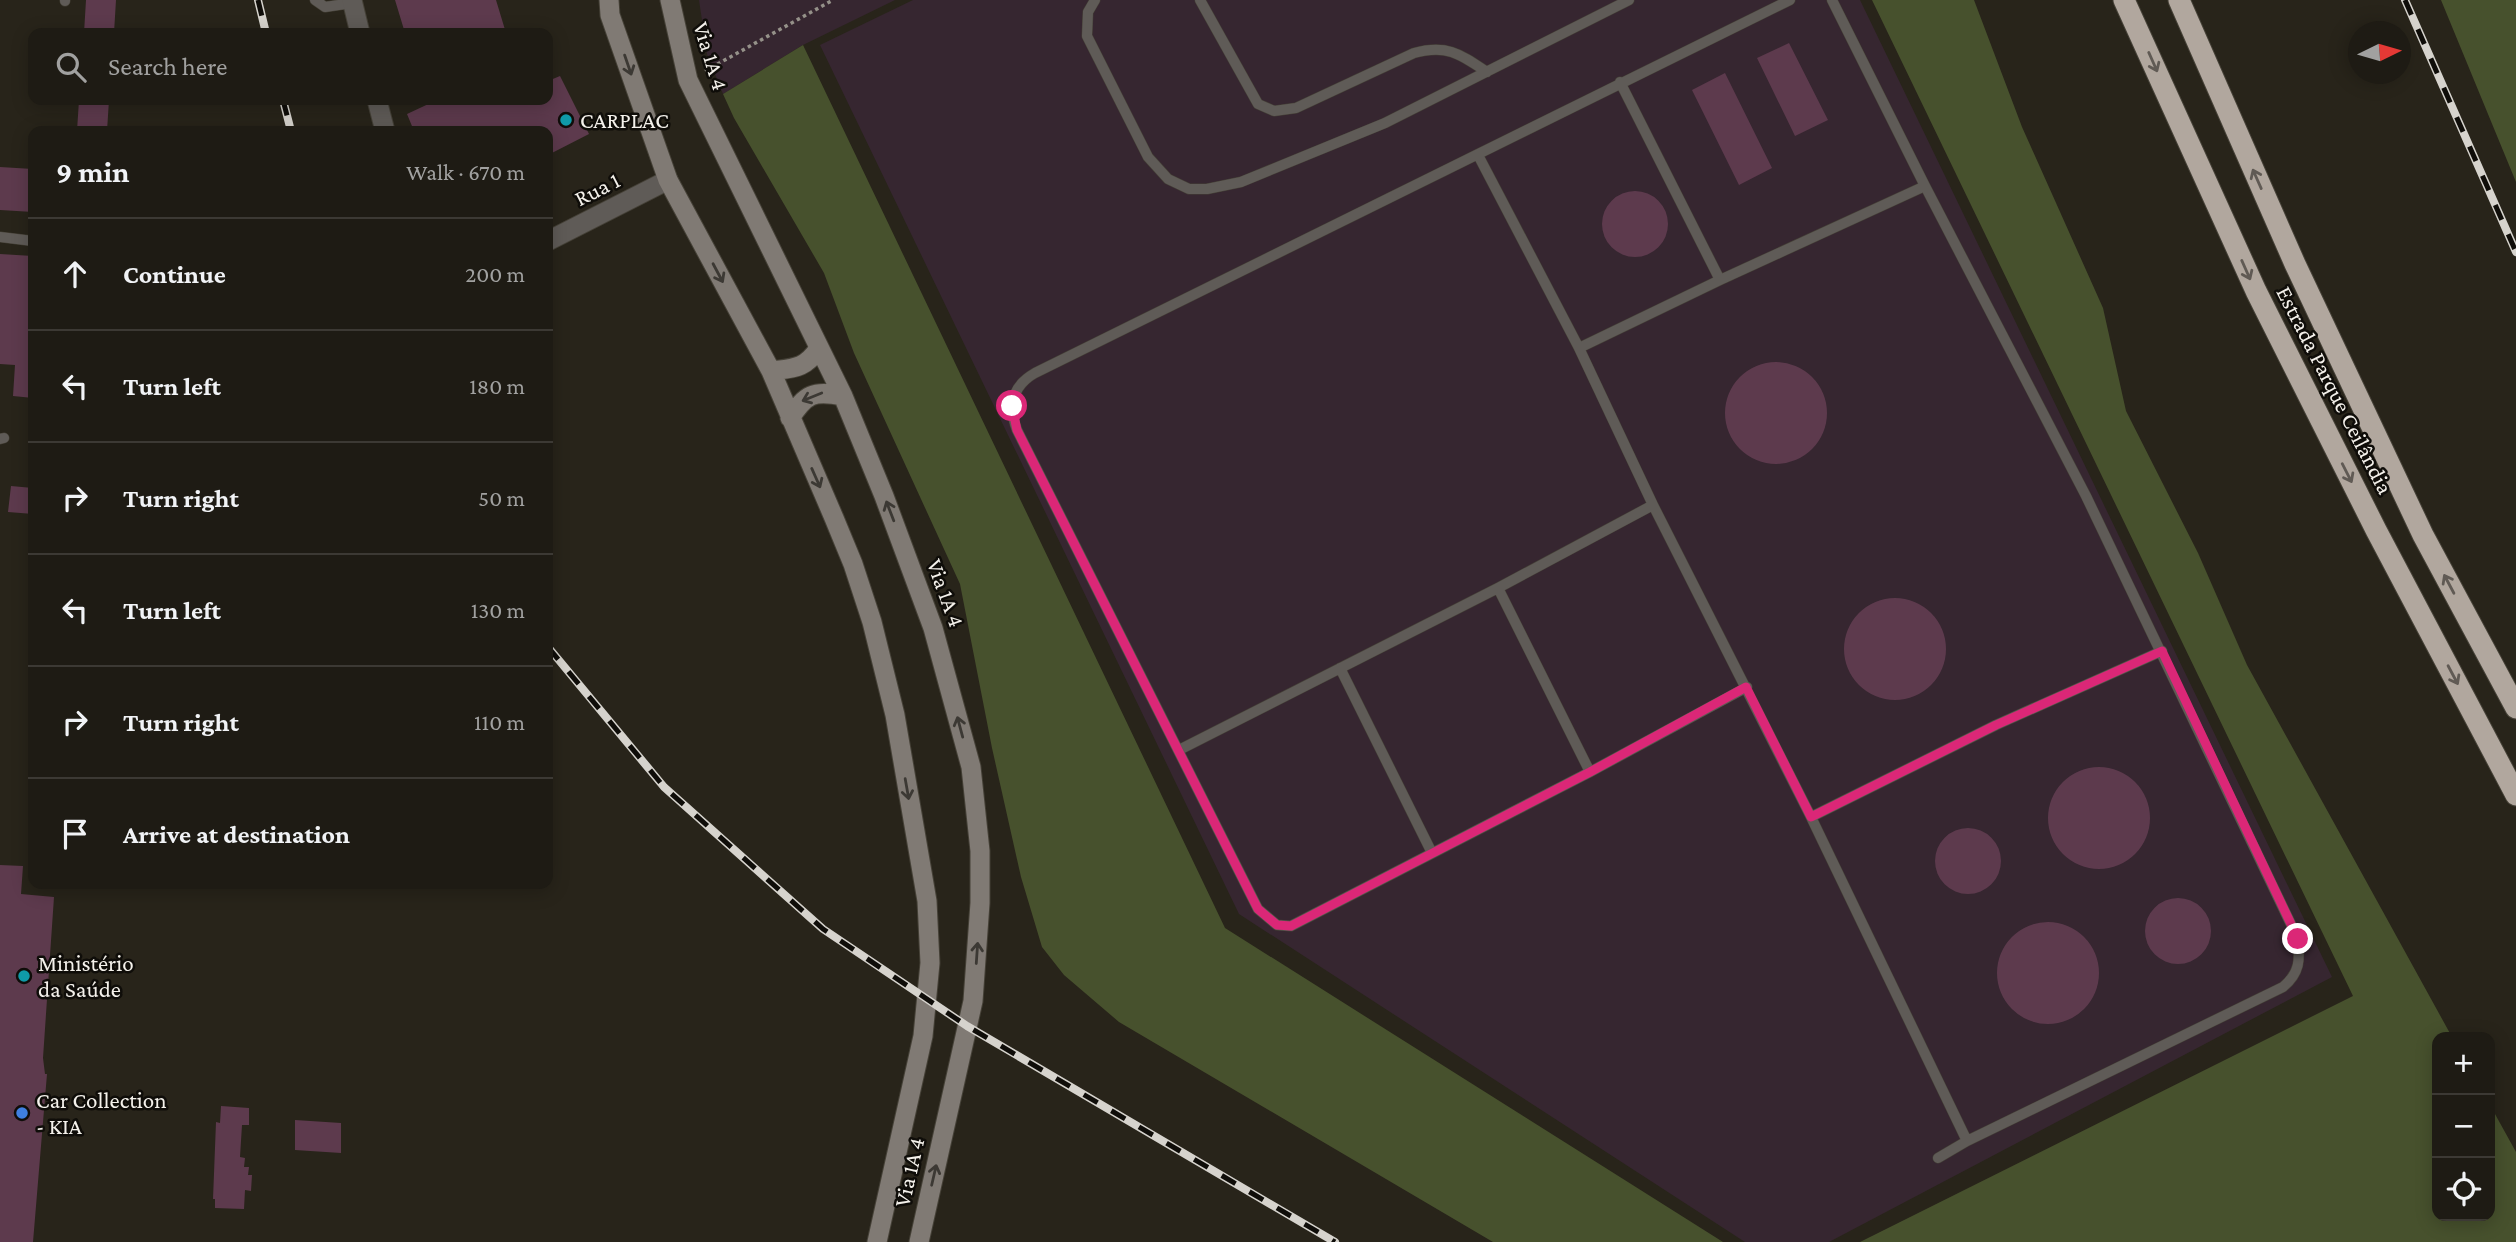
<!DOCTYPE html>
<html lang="en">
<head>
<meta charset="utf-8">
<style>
  body { margin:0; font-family:"Crimson Pro",serif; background:#2b2822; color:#f1f3f6 }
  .controls { position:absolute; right:21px; bottom:21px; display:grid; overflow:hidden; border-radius:14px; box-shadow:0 4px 18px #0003 }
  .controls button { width:63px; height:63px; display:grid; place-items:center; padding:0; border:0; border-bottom:2px solid #3c3934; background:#1e1b14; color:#f1f3f6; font:35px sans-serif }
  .compass { position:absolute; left:2348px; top:21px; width:63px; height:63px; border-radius:50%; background:#1e1b14; box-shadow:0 4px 18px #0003; rotate:85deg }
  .stop { position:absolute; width:21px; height:21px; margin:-16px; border:5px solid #db2777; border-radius:50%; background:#fff }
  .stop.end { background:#db2777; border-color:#fff; box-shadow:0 2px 7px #0008 }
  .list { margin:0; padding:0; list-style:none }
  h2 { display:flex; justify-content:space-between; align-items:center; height:91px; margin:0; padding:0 28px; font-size:30px }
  h2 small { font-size:23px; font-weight:400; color:#a1a1a0 }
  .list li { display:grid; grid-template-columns:46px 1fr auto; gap:21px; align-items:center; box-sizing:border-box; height:112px; padding:0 28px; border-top:2px solid #3c3934 }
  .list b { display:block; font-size:26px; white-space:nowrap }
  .list em { font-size:23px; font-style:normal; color:#a1a1a0 }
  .icon { flex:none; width:38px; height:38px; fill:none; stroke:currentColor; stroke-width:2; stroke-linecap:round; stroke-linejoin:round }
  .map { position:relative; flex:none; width:2516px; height:1242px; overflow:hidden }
  .search { position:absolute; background:#1e1b14; box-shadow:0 4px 18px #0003; left:28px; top:28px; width:525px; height:77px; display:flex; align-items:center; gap:18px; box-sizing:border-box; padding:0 24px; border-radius:14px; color:#a1a1a0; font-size:26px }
  .panel { position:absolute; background:#1e1b14; box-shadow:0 4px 18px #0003; left:28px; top:126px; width:525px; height:763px; border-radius:14px }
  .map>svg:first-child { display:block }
  .industrial { fill:#362630 }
  .green { fill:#47512d }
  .building { fill:#5d3a4d }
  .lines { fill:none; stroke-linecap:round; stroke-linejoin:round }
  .service-casing { stroke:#454137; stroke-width:11 }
  .tertiary-casing { stroke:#454137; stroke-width:21 }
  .secondary-casing { stroke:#454137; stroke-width:21 }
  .motorway-casing { stroke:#454137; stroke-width:23 }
  .path { stroke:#959189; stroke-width:3.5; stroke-dasharray:3.5 3.5; stroke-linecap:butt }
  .service { stroke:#5f5b57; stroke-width:10 }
  .tertiary { stroke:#5f5b57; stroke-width:19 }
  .secondary { stroke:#807a74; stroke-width:19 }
  .motorway { stroke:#b1a79e; stroke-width:21 }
  .rail-casing { stroke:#d6d3cd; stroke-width:8 }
  .rail { stroke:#0f0d09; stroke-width:5; stroke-dasharray:16; stroke-linecap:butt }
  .oneway { stroke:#605a54 }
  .oneway2 { stroke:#3c3934 }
  .route { stroke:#db2777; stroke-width:9 }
  .culture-dot { fill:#0f9aa8; stroke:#0f0d09; stroke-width:2.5 }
  .shop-dot { fill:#3f7fe0; stroke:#0f0d09; stroke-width:2.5 }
  .labels { text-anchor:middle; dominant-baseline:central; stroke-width:5; stroke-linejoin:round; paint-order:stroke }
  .street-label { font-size:23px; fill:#f4f1eb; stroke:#0f0d09 }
  .poi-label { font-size:23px; fill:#f4f1eb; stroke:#0f0d09; text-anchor:start }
</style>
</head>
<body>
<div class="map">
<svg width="2516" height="1242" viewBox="0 0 2516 1242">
  <rect width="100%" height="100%" fill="#28241a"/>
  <!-- industrial -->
  <path class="industrial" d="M 699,0 L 895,0 L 803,45 L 723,94 L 707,54 Z
    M 913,0 L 1860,0 L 2332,977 L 1829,1242 L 1745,1242 L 1239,914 L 820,45 Z"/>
  <!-- green -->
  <path class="green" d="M 1872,0 L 1974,0 L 2022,127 L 2103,308 L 2126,411 L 2198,553 L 2247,665 L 2452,1037 L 2437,1037 L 2437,1216 L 2490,1216 L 2490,1105 L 2516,1152 L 2516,1242 L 1860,1242 L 2353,996 Z
    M 2441,0 L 2516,0 L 2516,182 Z
    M 803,45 L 1225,928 L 1723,1242 L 1493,1242 L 1119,1022 L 1064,975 L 1042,947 L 1021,877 L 992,748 L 960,584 L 854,353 L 824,273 L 734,118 L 723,94 Z"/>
  <!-- building -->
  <path class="building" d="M 86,0 L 116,0 L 114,33 L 84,33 Z
    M 395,0 L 496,0 L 506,33 L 405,33 Z
    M 1789,43 L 1828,120 L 1795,136 L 1757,58 Z
    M 1725,73 L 1772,168 L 1739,185 L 1692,90 Z
    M 560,76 L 589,134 L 548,155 L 548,131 L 414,131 L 407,114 L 437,100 L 548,100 L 548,81 Z
    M 79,100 L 109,100 L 107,131 L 77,131 Z
    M 0,167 L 33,169 L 33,212 L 0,210 Z
    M1602 224a33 33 0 1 1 66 0a33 33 0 1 1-66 0Z
    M 0,254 L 33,256 L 33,398 L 13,396 L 15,365 L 0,364 Z
    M1725 413a51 51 0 1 1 102 0a51 51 0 1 1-102 0Z
    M 11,486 L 33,488 L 33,514 L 8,512 Z
    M1844 649a51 51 0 1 1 102 0a51 51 0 1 1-102 0Z
    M2048 818a51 51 0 1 1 102 0a51 51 0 1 1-102 0Z
    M1935 861a33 33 0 1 1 66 0a33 33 0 1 1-66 0Z
    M 0,865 L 23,866 L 21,894 L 54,897 L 43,1058 L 45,1074 L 47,1074 L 33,1242 L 0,1242 Z
    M2145 931a33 33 0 1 1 66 0a33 33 0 1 1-66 0Z
    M1997 973a51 51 0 1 1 102 0a51 51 0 1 1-102 0Z
    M 221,1106 L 249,1108 L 249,1125 L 242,1125 L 240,1157 L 245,1158 L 244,1167 L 249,1167 L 248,1175 L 252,1175 L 251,1191 L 245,1190 L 244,1209 L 215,1208 L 215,1199 L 213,1199 L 216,1122 L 220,1123 Z
    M 295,1120 L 341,1123 L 341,1153 L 295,1150 Z"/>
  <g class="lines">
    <!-- service casing -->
    <g class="service-casing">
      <path id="service" d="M 315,0 L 325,7 L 352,3
        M 1095,0 L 1088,12 L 1087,36 L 1148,157 L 1168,179 L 1189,189 L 1207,189 L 1241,182 L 1385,123 L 1629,0
        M 1200,0 L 1258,104 L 1274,111 L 1296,108 L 1414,53 C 1447,44 1460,54 1487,72
        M 1832,0 L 1925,186 L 2086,496 L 2298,939 C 2300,960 2300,973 2283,987 L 1967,1141 L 1938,1158
        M 65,1 L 65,0
        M 1620,82 L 1720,280
        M 1478,155 L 1579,348 L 1653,505 L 1811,817 L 1967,1141
        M 0,237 L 33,241
        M 1579,348 L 1720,280 L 1925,186
        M 0,439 L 4,438
        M 1498,588 L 1590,772
        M 1340,668 L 1432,853
        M 1747,687 L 1590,772 L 1291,926 L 1277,925 L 1258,909 L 1017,430 C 1008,406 1012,386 1035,373 L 1790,0
        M 1179,750 L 1498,588 L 1653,505
        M 1811,817 L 1996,725 L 2162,651"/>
    </g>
    <!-- tertiary casing -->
    <g class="tertiary-casing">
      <path id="tertiary" d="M 352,0 L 360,33
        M 377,100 L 385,131
        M 548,241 L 668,180"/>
    </g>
    <!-- secondary casing -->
    <g class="secondary-casing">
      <path id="secondary" d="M 609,0 L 610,15 L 668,180 L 771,371 L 834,518 L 853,564 L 872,622 L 895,715 L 927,901 L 930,963 L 923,1036 L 877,1242
        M 670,0 L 688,80 L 843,396 L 884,496 L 933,628 L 971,767 L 980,851 L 980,903 L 973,1001 L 919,1242
        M 771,371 C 794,368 805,369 819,348
        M 790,418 C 806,394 813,390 843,396"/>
    </g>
    <!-- motorway casing -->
    <g class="motorway-casing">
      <path id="motorway" d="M 2124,0 L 2256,291 L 2376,530 L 2516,795
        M 2179,0 L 2295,264 L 2423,535 L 2516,708"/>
    </g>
    <!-- path -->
    <path class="path" d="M 705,71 L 833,0"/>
    <!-- service -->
    <use href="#service" class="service"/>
    <!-- tertiary -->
    <use href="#tertiary" class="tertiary"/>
    <!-- secondary -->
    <use href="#secondary" class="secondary"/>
    <!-- motorway -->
    <use href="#motorway" class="motorway"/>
    <!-- rail casing -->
    <g class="rail-casing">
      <path id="rail" d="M 258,0 L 266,33
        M 2405,0 L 2516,252
        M 283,100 L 291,131
        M 548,647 L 664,787 L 823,929 L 967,1026 L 1335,1242"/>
    </g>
    <!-- rail -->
    <use href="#rail" class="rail"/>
  </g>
  <!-- one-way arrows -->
  <defs><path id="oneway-shaft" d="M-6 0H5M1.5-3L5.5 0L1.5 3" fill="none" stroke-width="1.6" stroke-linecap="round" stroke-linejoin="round" transform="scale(1.75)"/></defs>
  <g class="oneway">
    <use href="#oneway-shaft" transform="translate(2153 62) rotate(66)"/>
    <use href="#oneway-shaft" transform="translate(2257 179) rotate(-114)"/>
    <use href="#oneway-shaft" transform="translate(2246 270) rotate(66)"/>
    <use href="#oneway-shaft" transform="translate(2347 473) rotate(63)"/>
    <use href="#oneway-shaft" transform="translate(2449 584) rotate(-118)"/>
    <use href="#oneway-shaft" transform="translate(2453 675) rotate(62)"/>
  </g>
  <g class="oneway2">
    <use href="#oneway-shaft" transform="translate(628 65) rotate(71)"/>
    <use href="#oneway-shaft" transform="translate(718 273) rotate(62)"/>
    <use href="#oneway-shaft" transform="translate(812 397) rotate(158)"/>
    <use href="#oneway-shaft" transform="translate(816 478) rotate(66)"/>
    <use href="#oneway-shaft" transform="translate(890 511) rotate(-111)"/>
    <use href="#oneway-shaft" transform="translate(960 727) rotate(-105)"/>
    <use href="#oneway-shaft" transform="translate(907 789) rotate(80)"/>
    <use href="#oneway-shaft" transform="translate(977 953) rotate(-86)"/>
    <use href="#oneway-shaft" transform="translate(934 1175) rotate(-77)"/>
  </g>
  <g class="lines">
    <!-- route -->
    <path class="route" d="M 1012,406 L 1017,430 L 1258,909 L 1277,925 L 1291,926 L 1590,772 L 1746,687 L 1811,817 L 1996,725 L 2162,651 L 2298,939"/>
  </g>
  <!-- markers -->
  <g class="culture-dot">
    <circle cx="566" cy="120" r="7"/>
    <circle cx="24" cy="976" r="7"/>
  </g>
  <circle class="shop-dot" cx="22" cy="1113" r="7"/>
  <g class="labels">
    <!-- street labels -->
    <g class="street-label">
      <text transform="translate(711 56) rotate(73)">Via 1A 4</text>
      <text transform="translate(597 189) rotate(-27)">Rua 1</text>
      <text transform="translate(2335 390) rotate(63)">Estrada Parque Ceilândia</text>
      <text transform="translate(946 593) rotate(70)">Via 1A 4</text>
      <text transform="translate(909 1172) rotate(-77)">Via 1A 4</text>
    </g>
    <!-- poi labels -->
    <g class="poi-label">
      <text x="580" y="120">CARPLAC</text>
      <text x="38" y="963">Ministério<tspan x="38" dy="26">da Saúde</tspan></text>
      <text x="36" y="1100">Car Collection<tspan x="36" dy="26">- KIA</tspan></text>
    </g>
  </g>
</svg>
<div class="controls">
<button>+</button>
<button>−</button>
<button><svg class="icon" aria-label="locate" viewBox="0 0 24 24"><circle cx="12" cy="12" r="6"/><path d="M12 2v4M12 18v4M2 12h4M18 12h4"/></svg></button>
</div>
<svg class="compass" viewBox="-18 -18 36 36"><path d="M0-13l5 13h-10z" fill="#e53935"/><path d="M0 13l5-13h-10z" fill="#a1a1a0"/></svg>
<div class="stop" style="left:1012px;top:406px"></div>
<div class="stop end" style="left:2298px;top:939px"></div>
<div class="search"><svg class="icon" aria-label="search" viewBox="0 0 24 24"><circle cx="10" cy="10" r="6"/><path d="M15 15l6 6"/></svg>Search here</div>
<section class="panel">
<h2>9 min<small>Walk · 670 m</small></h2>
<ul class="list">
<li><svg class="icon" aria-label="ahead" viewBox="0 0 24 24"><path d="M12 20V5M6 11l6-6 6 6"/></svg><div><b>Continue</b></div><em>200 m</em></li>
<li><svg class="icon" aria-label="left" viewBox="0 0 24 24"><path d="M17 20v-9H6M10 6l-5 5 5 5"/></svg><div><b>Turn left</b></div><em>180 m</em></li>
<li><svg class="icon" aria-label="right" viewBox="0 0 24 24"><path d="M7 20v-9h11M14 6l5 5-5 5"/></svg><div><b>Turn right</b></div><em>50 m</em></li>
<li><svg class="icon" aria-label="left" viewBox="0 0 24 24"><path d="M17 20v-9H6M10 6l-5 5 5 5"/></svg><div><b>Turn left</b></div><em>130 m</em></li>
<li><svg class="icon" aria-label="right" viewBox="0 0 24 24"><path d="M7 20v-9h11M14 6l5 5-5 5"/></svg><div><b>Turn right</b></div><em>110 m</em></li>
<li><svg class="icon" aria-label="arrive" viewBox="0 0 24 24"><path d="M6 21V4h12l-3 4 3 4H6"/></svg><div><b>Arrive at destination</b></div></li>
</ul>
</section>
</div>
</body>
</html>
